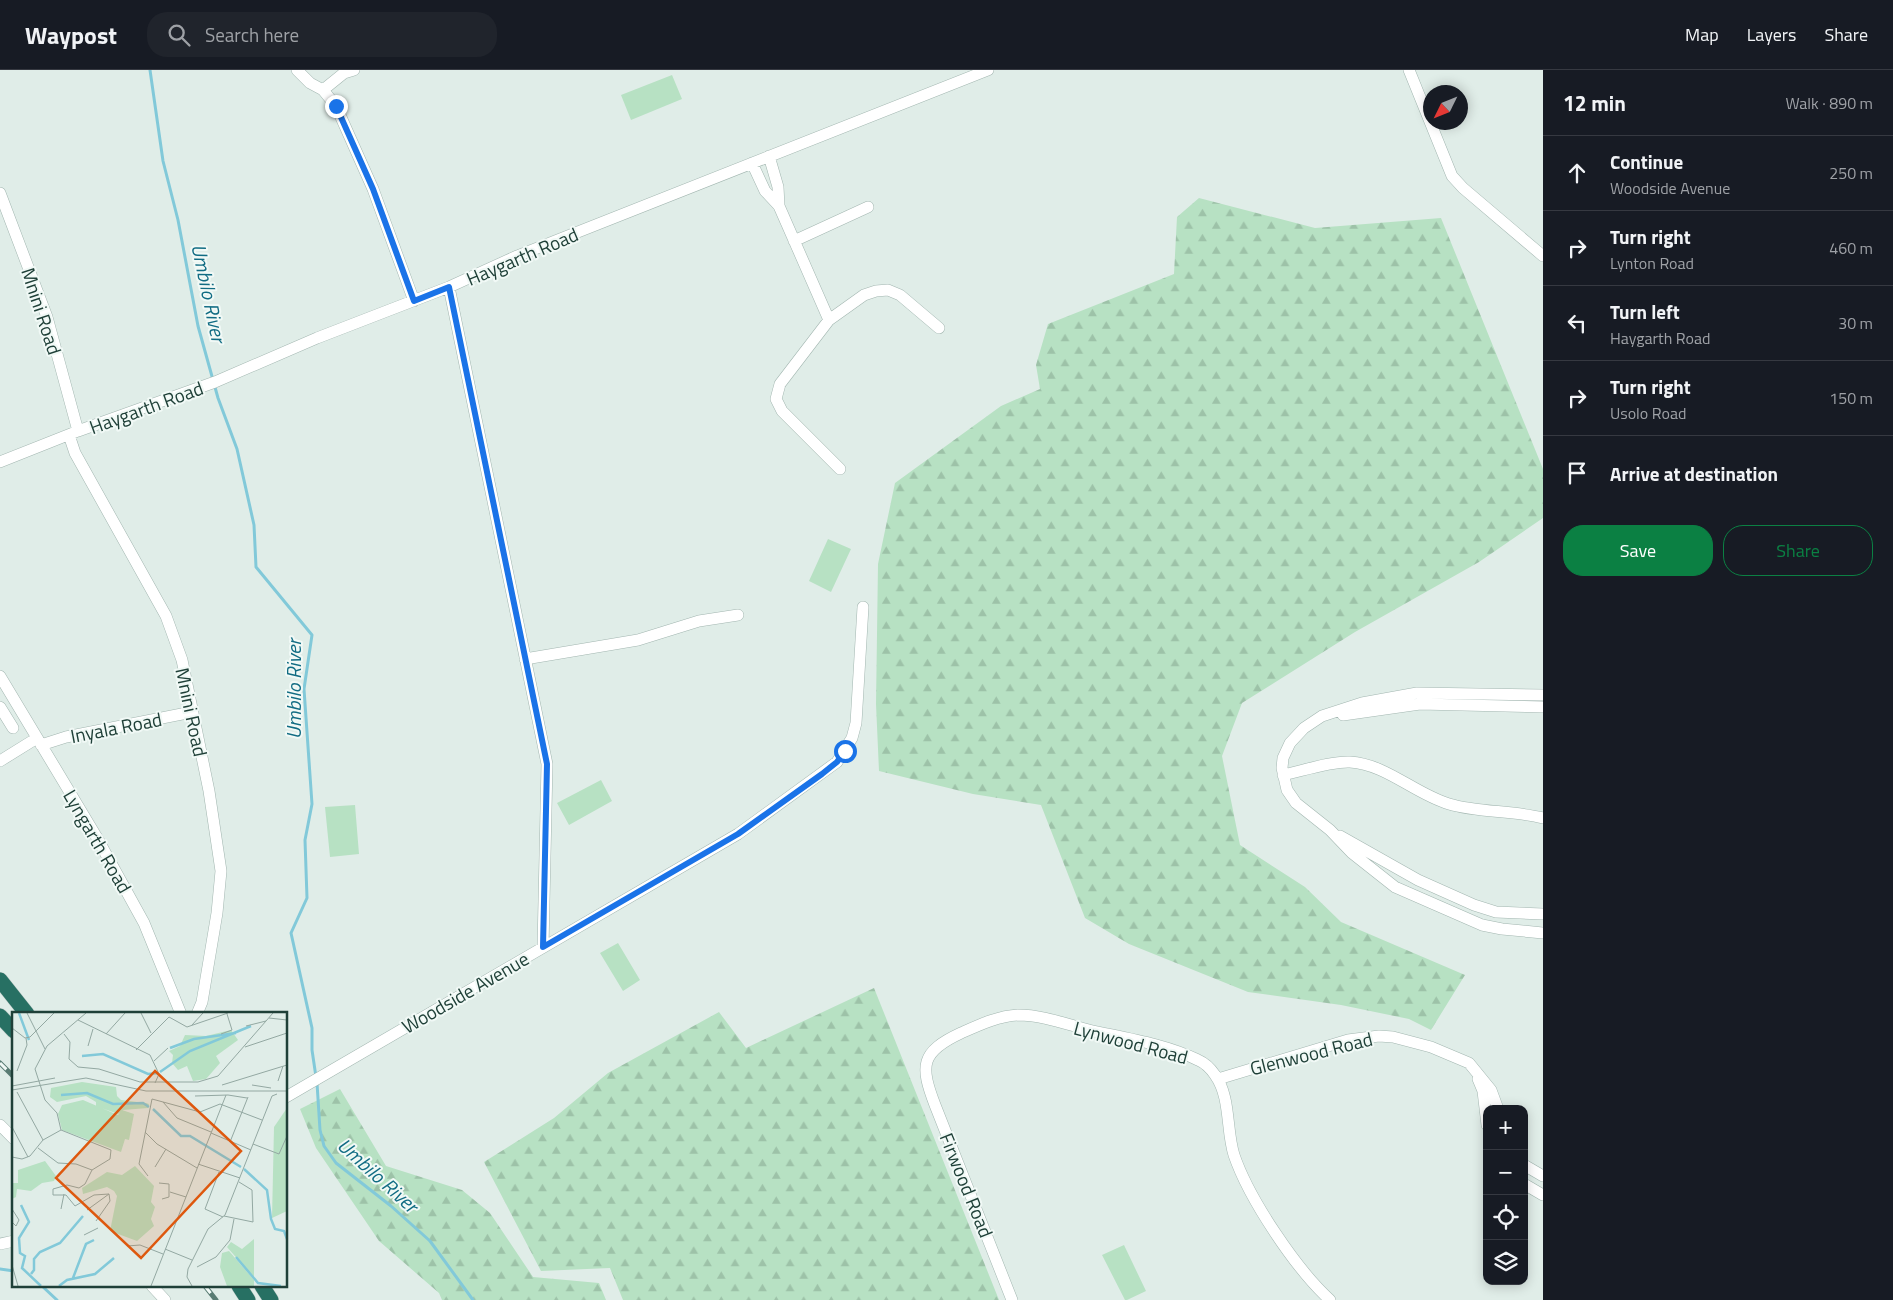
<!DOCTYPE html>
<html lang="en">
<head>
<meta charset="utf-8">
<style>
  body { margin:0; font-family:"Titillium Web",sans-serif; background:#20242c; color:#f1f3f6 }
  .controls { position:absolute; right:15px; bottom:15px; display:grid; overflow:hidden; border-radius:10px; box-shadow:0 2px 12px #0003 }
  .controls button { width:45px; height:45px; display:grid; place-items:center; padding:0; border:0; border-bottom:1px solid #363941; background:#171b24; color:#f1f3f6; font:25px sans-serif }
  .compass { position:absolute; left:1423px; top:15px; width:45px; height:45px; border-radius:50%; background:#171b24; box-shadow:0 2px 12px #0003; rotate:227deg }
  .stop { position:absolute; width:15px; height:15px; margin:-11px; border:4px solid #1a73e8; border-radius:50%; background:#fff }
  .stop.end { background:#1a73e8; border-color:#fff; box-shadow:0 1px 5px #0008 }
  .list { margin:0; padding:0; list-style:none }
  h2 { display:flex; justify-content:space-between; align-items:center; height:65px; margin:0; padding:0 20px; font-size:21px }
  h2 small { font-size:16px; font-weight:400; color:#9ea1a6 }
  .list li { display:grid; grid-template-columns:32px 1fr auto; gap:15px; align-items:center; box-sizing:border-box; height:75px; padding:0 20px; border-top:1px solid #363941 }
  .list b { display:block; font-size:19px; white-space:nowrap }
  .list p { margin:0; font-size:16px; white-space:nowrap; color:#9ea1a6 }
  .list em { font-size:16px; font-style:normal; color:#9ea1a6 }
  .actions { display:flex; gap:10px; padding:15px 20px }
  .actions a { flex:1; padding:11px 0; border:1px solid #0b8043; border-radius:20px; text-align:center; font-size:18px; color:#0b8043 }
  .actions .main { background:#0b8043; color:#fff }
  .icon { flex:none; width:28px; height:28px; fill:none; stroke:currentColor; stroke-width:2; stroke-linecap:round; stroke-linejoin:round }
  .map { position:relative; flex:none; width:1543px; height:1230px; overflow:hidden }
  header { display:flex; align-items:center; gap:30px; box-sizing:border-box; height:70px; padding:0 25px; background:#171b24; border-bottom:1px solid #363941 }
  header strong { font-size:24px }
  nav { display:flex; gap:28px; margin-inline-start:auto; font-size:18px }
  .search { width:350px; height:45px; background:#20242c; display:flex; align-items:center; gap:12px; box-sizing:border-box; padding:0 18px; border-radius:20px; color:#9ea1a6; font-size:19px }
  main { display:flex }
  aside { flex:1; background:#171b24 }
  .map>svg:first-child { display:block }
  .grass { fill:#b7e1c3 }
  .forest { fill:url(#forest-firs) }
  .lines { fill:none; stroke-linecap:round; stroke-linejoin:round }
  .stream { stroke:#82c9d9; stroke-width:3 }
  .street-casing { stroke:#a2b6b0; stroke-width:12 }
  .highway-casing { stroke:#c0cac7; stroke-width:16 }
  .street { stroke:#fff; stroke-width:11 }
  .highway { stroke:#277063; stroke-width:15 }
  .rail-casing { stroke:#597c73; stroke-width:5 }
  .rail { stroke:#f1f9f6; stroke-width:3; stroke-dasharray:9; stroke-linecap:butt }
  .route { stroke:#1a73e8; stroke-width:6 }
  .labels { text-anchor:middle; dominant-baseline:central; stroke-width:4; stroke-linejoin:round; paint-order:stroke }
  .street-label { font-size:19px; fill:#1f4038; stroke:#f1f9f6 }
  .water-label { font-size:20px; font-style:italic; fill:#116c83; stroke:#f1f9f6 }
  .inset-river { fill:none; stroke:#82c9d9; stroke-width:2.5 }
  .inset-road { fill:none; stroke:#93a8a2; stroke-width:1 }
  .view { fill:#de580e; fill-opacity:0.15; stroke:#de580e; stroke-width:2.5 }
  .inset-edge { fill:none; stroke:#1f4038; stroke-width:2.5 }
</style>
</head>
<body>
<header>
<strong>Waypost</strong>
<div class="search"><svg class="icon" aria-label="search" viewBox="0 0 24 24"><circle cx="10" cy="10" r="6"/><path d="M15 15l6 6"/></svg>Search here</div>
<nav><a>Map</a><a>Layers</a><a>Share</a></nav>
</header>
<main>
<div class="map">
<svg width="1543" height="1230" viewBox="0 0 1543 1230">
  <defs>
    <pattern id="forest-firs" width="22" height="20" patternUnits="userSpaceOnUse" patternTransform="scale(1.25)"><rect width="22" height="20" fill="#b7e1c3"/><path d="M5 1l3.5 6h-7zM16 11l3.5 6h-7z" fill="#9dc2a8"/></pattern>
  </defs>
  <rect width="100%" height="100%" fill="#e0ede8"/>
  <!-- grass -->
  <path class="grass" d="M 672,5 L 682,29 L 631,50 L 621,25 Z
    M 828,469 L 851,479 L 831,522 L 809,511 Z
    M 601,710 L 612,731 L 569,755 L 557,733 Z
    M 355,735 L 359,784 L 330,787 L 325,737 Z
    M 618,873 L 640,910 L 623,921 L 600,883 Z
    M 1124,1175 L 1146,1221 L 1127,1230 L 1125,1230 L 1102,1185 Z"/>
  <!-- forest -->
  <path class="forest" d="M 1199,128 L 1315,158 L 1441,148 L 1543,399 L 1543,448 L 1479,492 L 1355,562 L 1242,633 L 1222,686 L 1240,775 L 1305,817 L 1341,852 L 1465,905 L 1431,960 L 1409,949 L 1341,935 L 1248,922 L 1129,874 L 1085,848 L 1041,735 L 973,724 L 879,701 L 876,634 L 878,494 L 895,413 L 1001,336 L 1040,319 L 1036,295 L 1048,254 L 1174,204 L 1177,147 Z
    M 874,918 L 999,1230 L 623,1230 L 610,1198 L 541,1201 L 484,1092 L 554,1048 L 608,1003 L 719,942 L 746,978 Z
    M 340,1019 L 386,1096 L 462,1120 L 490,1143 L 533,1207 L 599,1213 L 606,1230 L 442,1230 L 439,1223 L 379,1171 L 316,1078 L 300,1039 Z"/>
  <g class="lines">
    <!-- stream -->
    <path class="stream" d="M 150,0 L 163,91 L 178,150 L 198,256 L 218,328 L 237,379 L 254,455 L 256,497 L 312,565 L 304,619 L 312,734 L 305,770 L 307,828 L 291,863 L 312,958 L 312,980 L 316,1007
      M 317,1013 L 320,1060 L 324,1076 L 336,1093 L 391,1136 L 430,1171 L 473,1230
      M 0,1199 L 14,1201
      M 42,1216 L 57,1230"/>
    <!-- street casing -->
    <g class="street-casing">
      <path id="street" d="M 297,0 L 310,13 L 323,20 L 336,36 L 373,119 L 414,231
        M 1409,0 L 1452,106 L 1463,118 L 1543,186
        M 323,20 L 344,3 L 354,0
        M 769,86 L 778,117 L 779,136
        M 752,93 L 765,121 L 779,136 L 829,250
        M 0,123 L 47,247 L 78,361
        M 794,171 L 868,137
        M 449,217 L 547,694 L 543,877
        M 69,365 L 75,383 L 166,546 L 182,590 L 209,721 L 221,801 L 217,843 L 202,932 L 197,944
        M 0,392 L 78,361 L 215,312 L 317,268 L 449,217 L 517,186 L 988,0
        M 840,399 L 782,341 L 776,329 L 780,314 L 829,250 L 864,225 L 876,221 L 888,220 L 900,225 L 939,258
        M 525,589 L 638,570 L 699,551 L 738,545
        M 0,606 L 96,766 L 144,853 L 181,944
        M 1543,625 L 1417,623 L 1362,633 L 1322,646 L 1304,658 L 1290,673 L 1283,688 L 1282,698 L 1287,720 L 1296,733 L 1330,760 L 1352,783 L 1395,817 L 1482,855 L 1502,859 L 1543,863
        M 0,637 L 13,658
        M 1343,645 L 1420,634 L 1543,637
        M 41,675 L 66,667 L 192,642
        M 0,691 L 37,668
        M 1283,705 C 1302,701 1331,691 1350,692 C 1386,694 1415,724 1449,734 C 1479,743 1512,740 1543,748
        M 1340,766 L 1418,810 L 1474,835 L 1496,842 L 1543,844
        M 1218,1009 L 1348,970 L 1379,966 L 1393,967 L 1431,977 L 1469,993 L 1491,1020 L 1498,1039
        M 1478,1009 L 1483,1021 L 1487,1055
        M 286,1027 L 738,764 L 837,692 L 852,668 L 856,653 L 863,537
        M 0,1055 L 14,1069
        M 1524,1095 L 1543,1106
        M 1524,1114 L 1543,1125
        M 0,1174 L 14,1171
        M 152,1216 L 165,1230
        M 1012,1230 L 935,1035 C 920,996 920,982 961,963 C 979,955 998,946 1018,945 C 1042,945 1066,954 1089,960 C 1125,968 1165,974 1198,990 C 1205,993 1211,999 1215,1005 C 1231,1027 1226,1060 1234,1085 C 1249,1129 1296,1199 1330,1230"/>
    </g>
    <!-- highway casing -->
    <g class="highway-casing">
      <path id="highway" d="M 0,910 L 27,944
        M 0,946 L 14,961
        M 239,1216 L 248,1230
        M 262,1216 L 271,1230"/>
    </g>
    <!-- street -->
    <use href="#street" class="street"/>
    <!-- highway -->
    <use href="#highway" class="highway"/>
    <!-- rail casing -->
    <g class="rail-casing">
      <path id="rail" d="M 0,993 L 14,1007
        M 205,1216 L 216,1230"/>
    </g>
    <!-- rail -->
    <use href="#rail" class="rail"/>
  </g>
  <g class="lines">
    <!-- route -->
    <path class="route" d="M 336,36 L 373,119 L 414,231 L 449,217 L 547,694 L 543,877 L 738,764 L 822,704 L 837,692 L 845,681"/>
  </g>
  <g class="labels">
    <!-- street labels -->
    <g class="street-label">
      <text transform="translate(522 186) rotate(-23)">Haygarth Road</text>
      <text transform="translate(42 241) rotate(72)">Mnini Road</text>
      <text transform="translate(146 337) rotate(-20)">Haygarth Road</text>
      <text transform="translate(192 642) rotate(78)">Mnini Road</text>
      <text transform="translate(116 657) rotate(-11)">Inyala Road</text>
      <text transform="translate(98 771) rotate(60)">Lyngarth Road</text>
      <text transform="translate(465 922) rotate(-30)">Woodside Avenue</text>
      <text transform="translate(1131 972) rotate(15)">Lynwood Road</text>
      <text transform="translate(1311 983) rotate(-14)">Glenwood Road</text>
      <text transform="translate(967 1115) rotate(68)">Firwood Road</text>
    </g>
    <!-- water labels -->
    <g class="water-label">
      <text transform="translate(209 223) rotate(78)">Umbilo River</text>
      <text transform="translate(293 619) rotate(-90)">Umbilo River</text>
      <text transform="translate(378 1105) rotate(42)">Umbilo River</text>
    </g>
  </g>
  <!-- overview -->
  <g transform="translate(12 942)">
    <rect width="275" height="275" fill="#e0ede8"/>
    <path d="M 275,96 L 275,199 L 260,206 L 262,115 Z" fill="#b7e1c3"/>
    <path d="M 70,70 L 104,75 L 105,84 L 109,88 L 134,91 L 137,92 L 136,96 L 111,98 L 106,102 L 84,94 L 84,90 L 74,84 L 45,90 L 38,85 L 39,76 ZM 71,88 L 106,103 L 110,98 L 122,102 L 117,128 L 113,127 L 109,140 L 50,118 L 46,102 L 50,93 ZM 33,149 L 44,164 L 42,169 L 30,171 L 19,179 L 5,177 L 4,185 L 0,187 L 0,171 L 6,171 L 6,158 ZM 123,154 L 142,174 L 139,190 L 143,195 L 139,207 L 142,214 L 125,229 L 98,219 L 105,184 L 102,179 L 95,175 L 71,182 L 70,176 L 95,160 L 110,163 ZM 242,227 L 242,266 L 215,235 L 219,230 L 230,237 ZM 217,239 L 242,268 L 242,274 L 215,274 L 208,255 L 210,241 Z" fill="#b7e1c3"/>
    <path d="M 219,18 L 226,28 L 204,44 L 208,51 L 194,67 L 181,69 L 175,54 L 166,58 L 160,51 L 161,43 L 157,39 L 168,34 L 173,23 L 194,24 Z" fill="#b7e1c3"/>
    <path class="inset-river" d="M 7,1 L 17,28M 158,36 L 182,27 L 224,21M 70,44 L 91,42 L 136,62 L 146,61M 148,60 L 178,39 L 239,14M 49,83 L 75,81 L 101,92 L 131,91 L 137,95M 141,97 L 169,124 L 178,124 L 229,155M 232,157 L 255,178 L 259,207 L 263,217 L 272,219 L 275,227M 9,193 L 17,210 L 7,226 L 8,241 L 13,244 L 10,256 L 29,274M 224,245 L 246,271 L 269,274M 19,262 L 22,258 L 22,247 L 28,240 L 48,231 L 71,204M 61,266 L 74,232 L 82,228M 47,274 L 55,268 L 83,262 L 102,246"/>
    <path class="inset-road" d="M 15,1 L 33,37M 129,1 L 139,21M 257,6 L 275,8M 66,8 L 138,43 L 147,62 L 143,71M 180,13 L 191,1M 234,14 L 254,9M 0,16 L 13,26 L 18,25 L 42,1M 52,22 L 58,30 L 57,47 L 66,55 L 87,57 L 128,70 L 186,70 L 206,64 L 261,1M 94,22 L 113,1M 209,22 L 220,18 L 215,2M 76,34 L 81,17M 233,35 L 275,21M 124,38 L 157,5 L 175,15 L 216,1M 142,49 L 156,36M 5,59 L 15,33 L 14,26M 27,69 L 43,66M 266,69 L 271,54M 210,73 L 275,53M 240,73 L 259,76M 0,74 L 27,69M 0,78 L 74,66 L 134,79 L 275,79M 5,80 L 31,128M 183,84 L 216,83 L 235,86M 151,90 L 165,106 L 199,120M 0,115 L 16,145M 49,118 L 45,101 L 33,88 L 23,57 L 35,34 L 74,1M 133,120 L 145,132 L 185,156M 199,121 L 239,138M 218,130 L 236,85M 241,132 L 267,142 L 275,124M 26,136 L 46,151 L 64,152 L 80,158 L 98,147 L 99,138 L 49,118M 0,145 L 10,147 L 18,144 L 31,128 L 49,118M 186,152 L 228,166M 143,155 L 154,137M 207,160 L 193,197 L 211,205M 136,164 L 127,152 L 140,87 L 188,100 L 208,92 L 250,108M 147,171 L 157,172 L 157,185 L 150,187M 41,177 L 41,183 L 54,183 L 63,194 L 82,183 L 97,182 L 98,189 L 84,209M 41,177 L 55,173 L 67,176 L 73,172 L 80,158M 158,180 L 174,185M 0,197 L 7,208 L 4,214 L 0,210M 49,197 L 52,182M 75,198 L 97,182M 212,204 L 241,210 L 240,178 L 227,170M 72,223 L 86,216M 115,234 L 128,233 L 151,242M 153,237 L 180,248M 0,253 L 6,274M 185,255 L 204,245 L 218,228 L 222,207M 139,274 L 214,83M 180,274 L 175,265 L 176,257 L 196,217 L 213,203 L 260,84 L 265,82"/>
    <path class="view" d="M 143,59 L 229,139 L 129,246 L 44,166 Z"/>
    <rect width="275" height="275" class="inset-edge"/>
  </g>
</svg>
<div class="controls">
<button>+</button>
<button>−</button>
<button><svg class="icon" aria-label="locate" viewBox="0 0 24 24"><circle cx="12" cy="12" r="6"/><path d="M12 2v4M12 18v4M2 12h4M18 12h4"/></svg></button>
<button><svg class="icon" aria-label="layers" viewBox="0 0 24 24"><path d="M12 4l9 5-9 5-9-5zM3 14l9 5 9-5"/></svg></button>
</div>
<svg class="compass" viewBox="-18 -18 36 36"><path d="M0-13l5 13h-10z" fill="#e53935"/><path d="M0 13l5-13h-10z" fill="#9ea1a6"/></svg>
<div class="stop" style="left:845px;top:681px"></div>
<div class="stop end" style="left:336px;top:36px"></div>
</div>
<aside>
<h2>12 min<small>Walk · 890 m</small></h2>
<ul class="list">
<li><svg class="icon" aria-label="ahead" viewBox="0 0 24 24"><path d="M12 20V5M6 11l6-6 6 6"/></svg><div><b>Continue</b><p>Woodside Avenue</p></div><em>250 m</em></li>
<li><svg class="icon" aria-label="right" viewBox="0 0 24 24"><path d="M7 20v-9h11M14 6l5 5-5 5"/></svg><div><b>Turn right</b><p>Lynton Road</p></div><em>460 m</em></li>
<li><svg class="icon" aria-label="left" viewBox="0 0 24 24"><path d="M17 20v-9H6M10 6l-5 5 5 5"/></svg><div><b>Turn left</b><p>Haygarth Road</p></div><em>30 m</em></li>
<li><svg class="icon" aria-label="right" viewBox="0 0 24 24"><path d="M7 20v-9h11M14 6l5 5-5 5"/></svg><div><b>Turn right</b><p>Usolo Road</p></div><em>150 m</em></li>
<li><svg class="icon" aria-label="arrive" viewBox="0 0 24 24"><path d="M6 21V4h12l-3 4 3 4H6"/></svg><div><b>Arrive at destination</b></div></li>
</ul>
<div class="actions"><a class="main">Save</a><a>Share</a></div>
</aside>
</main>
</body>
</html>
